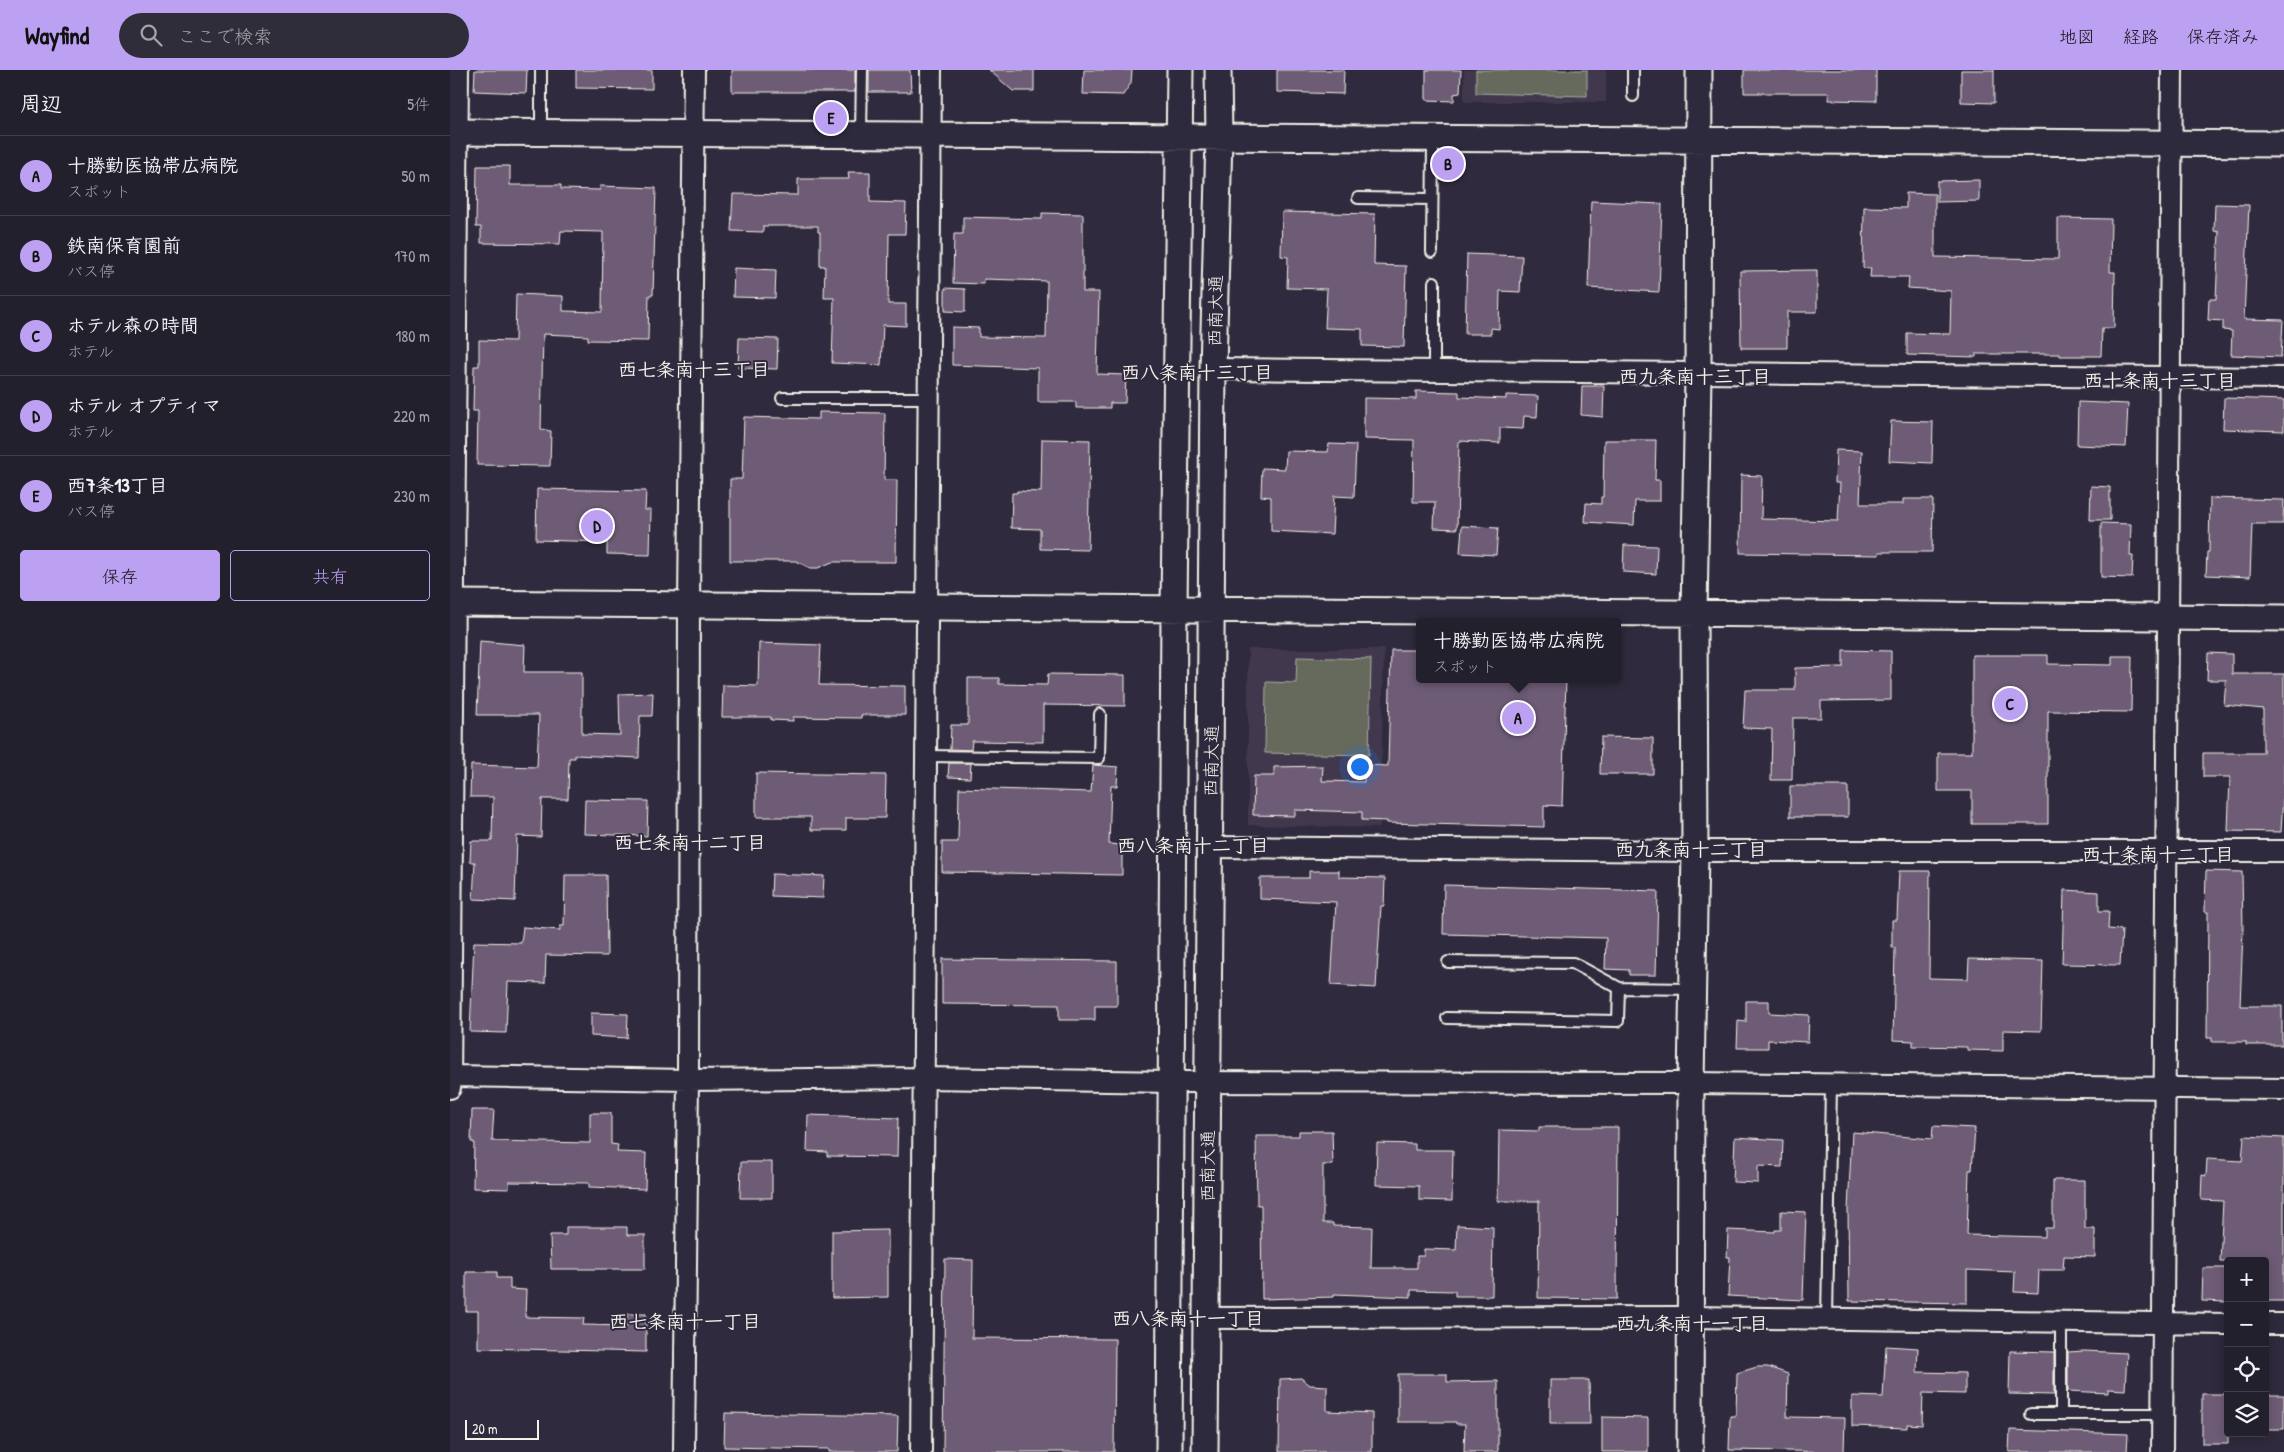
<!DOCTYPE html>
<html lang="ja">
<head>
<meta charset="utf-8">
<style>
  body { margin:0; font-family:"Patrick Hand","Klee One",sans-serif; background:#2f2d3a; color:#f1f3f6 }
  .controls { position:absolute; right:15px; bottom:15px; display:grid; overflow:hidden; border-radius:5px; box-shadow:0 2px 12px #0003 }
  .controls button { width:45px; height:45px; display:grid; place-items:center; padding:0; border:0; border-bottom:1px solid #403e4a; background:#23202e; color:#f1f3f6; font:25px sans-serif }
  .scale { position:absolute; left:15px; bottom:12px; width:74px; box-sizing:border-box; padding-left:5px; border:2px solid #f4f1e8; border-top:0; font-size:14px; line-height:18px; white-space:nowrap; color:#f4f1e8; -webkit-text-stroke:4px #2f2a3d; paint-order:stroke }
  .you { position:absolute; left:909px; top:696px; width:18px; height:18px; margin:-12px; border:4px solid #fff; border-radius:50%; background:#1a73e8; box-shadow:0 0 0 8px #1a73e833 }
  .badge { display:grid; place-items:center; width:32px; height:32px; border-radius:50%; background:#bca0f2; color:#111; font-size:16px; font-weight:700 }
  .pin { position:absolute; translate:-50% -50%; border:2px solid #fff; box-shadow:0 1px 5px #0006 }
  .popup { position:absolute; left:966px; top:548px; width:205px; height:65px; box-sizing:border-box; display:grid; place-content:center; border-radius:5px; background:#23202e; filter:drop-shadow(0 1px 4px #0005); font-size:16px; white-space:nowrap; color:#a3a3aa }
  .popup b { font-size:19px; color:#f1f3f6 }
  .popup::after { content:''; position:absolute; left:50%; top:100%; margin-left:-10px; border:10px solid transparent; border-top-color:#23202e }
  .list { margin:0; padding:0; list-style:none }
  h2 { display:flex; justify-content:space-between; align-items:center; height:65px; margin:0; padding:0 20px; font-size:21px }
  h2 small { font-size:16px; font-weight:400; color:#a3a3aa }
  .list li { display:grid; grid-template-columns:32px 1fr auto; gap:15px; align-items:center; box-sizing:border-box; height:80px; padding:0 20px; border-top:1px solid #403e4a }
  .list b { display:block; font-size:19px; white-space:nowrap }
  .list p { margin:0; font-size:16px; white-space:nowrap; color:#a3a3aa }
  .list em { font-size:16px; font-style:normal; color:#a3a3aa }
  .actions { display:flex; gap:10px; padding:15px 20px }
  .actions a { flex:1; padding:11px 0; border:1px solid #bca0f2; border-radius:5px; text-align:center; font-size:18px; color:#bca0f2 }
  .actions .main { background:#bca0f2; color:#111 }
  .icon { flex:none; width:28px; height:28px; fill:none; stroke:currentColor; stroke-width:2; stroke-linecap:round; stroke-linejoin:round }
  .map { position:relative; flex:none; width:1834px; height:1382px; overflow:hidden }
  header { display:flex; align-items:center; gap:30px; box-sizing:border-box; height:70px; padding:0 25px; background:#bca0f2; color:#111 }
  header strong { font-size:24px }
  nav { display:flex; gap:28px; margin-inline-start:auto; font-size:18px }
  .search { width:350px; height:45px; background:#2f2d3a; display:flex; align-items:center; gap:12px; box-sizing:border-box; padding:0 18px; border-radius:28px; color:#a3a3aa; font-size:19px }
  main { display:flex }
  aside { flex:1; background:#23202e }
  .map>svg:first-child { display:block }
  .built { fill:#42394e }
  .green { fill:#656a5d; stroke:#acaea2 }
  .building { fill:#6e5c76; stroke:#f4f1e8 }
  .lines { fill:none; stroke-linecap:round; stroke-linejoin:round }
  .service-casing { stroke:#f4f1e8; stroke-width:14 }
  .minor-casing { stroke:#f4f1e8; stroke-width:24 }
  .tertiary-casing { stroke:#f4f1e8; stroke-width:29 }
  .service { stroke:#2f2a3d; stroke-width:10 }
  .minor { stroke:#2f2a3d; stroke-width:20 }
  .tertiary { stroke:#2f2a3d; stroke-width:25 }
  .labels { text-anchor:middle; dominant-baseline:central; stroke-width:4; stroke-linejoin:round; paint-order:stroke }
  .street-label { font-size:18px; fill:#f4f1e8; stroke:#2f2a3d }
  .neighbourhood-label { font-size:19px; font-weight:bold; fill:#f4f1e8; stroke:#2f2a3d }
</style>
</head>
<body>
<header>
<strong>Wayfind</strong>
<div class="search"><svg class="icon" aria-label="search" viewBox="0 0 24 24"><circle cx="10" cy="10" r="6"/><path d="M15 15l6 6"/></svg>ここで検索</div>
<nav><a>地図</a><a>経路</a><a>保存済み</a></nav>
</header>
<main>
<aside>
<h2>周辺<small>5件</small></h2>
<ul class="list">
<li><span class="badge">A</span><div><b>十勝勤医協帯広病院</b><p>スポット</p></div><em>50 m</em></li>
<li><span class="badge">B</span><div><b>鉄南保育園前</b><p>バス停</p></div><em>170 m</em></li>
<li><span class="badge">C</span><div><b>ホテル森の時間</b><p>ホテル</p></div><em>180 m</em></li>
<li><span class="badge">D</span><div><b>ホテル オプティマ</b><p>ホテル</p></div><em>220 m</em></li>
<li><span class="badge">E</span><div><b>西7条13丁目</b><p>バス停</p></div><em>230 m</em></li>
</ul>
<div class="actions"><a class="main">保存</a><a>共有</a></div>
</aside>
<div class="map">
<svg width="1834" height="1382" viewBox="0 0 1834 1382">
  <rect width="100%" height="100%" fill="#2f2a3d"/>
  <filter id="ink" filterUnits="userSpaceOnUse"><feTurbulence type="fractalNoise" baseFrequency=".02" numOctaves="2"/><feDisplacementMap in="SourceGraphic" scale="10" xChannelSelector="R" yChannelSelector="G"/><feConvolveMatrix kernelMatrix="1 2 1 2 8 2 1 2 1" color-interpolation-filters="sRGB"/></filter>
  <g filter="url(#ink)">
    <!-- built -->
    <path class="built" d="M 1014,0 L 1156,0 L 1156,32 L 1014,32 Z
      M 798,579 L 934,579 L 930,758 L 798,755 Z"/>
    <!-- green -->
    <path class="green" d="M 1026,0 L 1137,0 L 1137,26 L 1026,23 Z
      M 847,587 L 921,589 L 919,685 L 815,683 L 816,612 L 846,613 Z"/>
    <!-- building -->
    <path class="building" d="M 25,0 L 77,0 L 76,23 L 24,21 Z
      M 126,0 L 202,0 L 202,19 L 126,18 Z
      M 282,0 L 405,0 L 405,22 L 282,22 Z
      M 419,0 L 460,0 L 461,22 L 419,22 Z
      M 539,0 L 584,0 L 584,21 L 563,21 Z
      M 634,0 L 682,0 L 681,13 L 673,25 L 633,24 Z
      M 827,0 L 894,0 L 893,24 L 827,22 Z
      M 976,0 L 1011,0 L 1010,23 L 1004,24 L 1004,31 L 976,30 Z
      M 1294,0 L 1426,0 L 1426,31 L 1379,30 L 1379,23 L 1294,23 Z
      M 1511,0 L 1544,0 L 1544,33 L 1511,32 Z
      M 27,96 L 60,96 L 60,115 L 111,115 L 111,119 L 150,120 L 150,116 L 206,118 L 203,225 L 199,225 L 198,271 L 138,270 L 138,266 L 93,264 L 91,360 L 101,361 L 100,396 L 27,395 L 28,341 L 23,341 L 24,296 L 29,296 L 29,270 L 65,271 L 66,224 L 113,226 L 113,241 L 152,242 L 153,162 L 111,161 L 110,174 L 31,173 L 31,157 L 26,157 Z
      M 398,102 L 420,102 L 420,132 L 456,133 L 455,164 L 439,164 L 438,234 L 456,234 L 456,256 L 433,255 L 431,295 L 382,293 L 384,228 L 374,228 L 375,196 L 370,196 L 370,162 L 368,162 L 368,156 L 313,156 L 313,162 L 281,161 L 283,124 L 348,125 L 348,109 L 399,109 Z
      M 1529,110 L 1529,131 L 1487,132 L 1487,111 Z
      M 1456,123 L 1485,124 L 1485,187 L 1608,189 L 1608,148 L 1661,149 L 1660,202 L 1665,202 L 1664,258 L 1652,258 L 1651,286 L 1610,286 L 1610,284 L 1526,284 L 1526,287 L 1457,285 L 1457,263 L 1500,264 L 1501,221 L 1458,218 L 1459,207 L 1420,207 L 1421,198 L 1413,198 L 1414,137 L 1456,138 Z
      M 1141,131 L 1212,134 L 1209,222 L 1138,218 Z
      M 1765,134 L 1799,135 L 1794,249 L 1833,250 L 1831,287 L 1781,285 L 1782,261 L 1773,260 L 1773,251 L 1758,250 L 1759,229 L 1766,229 L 1769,162 L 1764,161 Z
      M 832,142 L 925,144 L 924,195 L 956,196 L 954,277 L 912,276 L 912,259 L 875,258 L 877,219 L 837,218 L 838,187 L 831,186 Z
      M 592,143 L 633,144 L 633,222 L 649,222 L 647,304 L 676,305 L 675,333 L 660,333 L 660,338 L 626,338 L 626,332 L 588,332 L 588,298 L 502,295 L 502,257 L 529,258 L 529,267 L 596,268 L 597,211 L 534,209 L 534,214 L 503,213 L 504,164 L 513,164 L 513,147 L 592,149 Z
      M 1017,184 L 1072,186 L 1070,222 L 1050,221 L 1049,259 L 1041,258 L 1041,264 L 1015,264 Z
      M 284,198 L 326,200 L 325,228 L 283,227 Z
      M 1367,200 L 1367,242 L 1337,242 L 1337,278 L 1291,278 L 1290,201 Z
      M 495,218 L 515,219 L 515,242 L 495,241 Z
      M 289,268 L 328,269 L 327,299 L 288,298 Z
      M 1132,316 L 1154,316 L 1153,347 L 1131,345 Z
      M 966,321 L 1009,322 L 1009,327 L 1056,329 L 1056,325 L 1088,326 L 1087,347 L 1074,346 L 1073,359 L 1050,358 L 1050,373 L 1009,371 L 1007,459 L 984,458 L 985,432 L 963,432 L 964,370 L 914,369 L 914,328 L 966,329 Z
      M 1774,328 L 1834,330 L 1834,361 L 1773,359 Z
      M 1628,332 L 1678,334 L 1676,377 L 1627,375 Z
      M 369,342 L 435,343 L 434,410 L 447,410 L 446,492 L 382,492 L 368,498 L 360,498 L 346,491 L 280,491 L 280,409 L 292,409 L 294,347 L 369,349 Z
      M 1441,351 L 1483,352 L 1482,393 L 1439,391 Z
      M 592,369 L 640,370 L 638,480 L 590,479 L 590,459 L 561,458 L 562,423 L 567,423 L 567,421 L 591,422 Z
      M 1154,370 L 1206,370 L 1205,410 L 1210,410 L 1210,431 L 1185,431 L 1184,455 L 1135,452 L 1136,433 L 1151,434 L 1151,427 L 1153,427 Z
      M 879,374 L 906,375 L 904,427 L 884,426 L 882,464 L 821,461 L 821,427 L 811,426 L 812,398 L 835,399 L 836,381 L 878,382 Z
      M 1386,380 L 1412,381 L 1410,434 L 1453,434 L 1453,429 L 1483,429 L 1482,482 L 1429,482 L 1429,485 L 1290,483 L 1291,405 L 1312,406 L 1311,449 L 1388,451 L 1390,413 L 1385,413 Z
      M 1641,416 L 1660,417 L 1660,450 L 1640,450 Z
      M 87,419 L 196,421 L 195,440 L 201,440 L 200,485 L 157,484 L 157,472 L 86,470 Z
      M 1760,428 L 1834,430 L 1833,454 L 1802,454 L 1800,507 L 1756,505 L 1757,482 L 1759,482 Z
      M 1651,453 L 1681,454 L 1680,486 L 1683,486 L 1682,508 L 1651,507 Z
      M 1012,456 L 1048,458 L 1046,485 L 1010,483 Z
      M 1174,475 L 1207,476 L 1206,504 L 1173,502 Z
      M 30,571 L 75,575 L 74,602 L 132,602 L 132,664 L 170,665 L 169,624 L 203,623 L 202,646 L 190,646 L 189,688 L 125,685 L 125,688 L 119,688 L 118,729 L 92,729 L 91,767 L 67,766 L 65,831 L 23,829 L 25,792 L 20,792 L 21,771 L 42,771 L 43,727 L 20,727 L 21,695 L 87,697 L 89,645 L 27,645 Z
      M 309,573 L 371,575 L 369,615 L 455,616 L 455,645 L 411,645 L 411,648 L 343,647 L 343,651 L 321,650 L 321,647 L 272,647 L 273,615 L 308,616 Z
      M 941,580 L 969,580 L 969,609 L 1116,609 L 1112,736 L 1094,735 L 1094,757 L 937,753 L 937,751 L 912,750 L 912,742 L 845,740 L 845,746 L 803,745 L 804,706 L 824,706 L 824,697 L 873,696 L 872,711 L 914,712 L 914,695 L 938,696 Z
      M 1393,580 L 1441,581 L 1441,630 L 1371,631 L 1371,648 L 1343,648 L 1342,710 L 1321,710 L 1322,659 L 1293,658 L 1295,620 L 1345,620 L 1345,598 L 1393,597 Z
      M 1758,583 L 1782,584 L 1782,604 L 1834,604 L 1834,708 L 1831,762 L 1778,761 L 1780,707 L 1753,707 L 1753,683 L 1813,683 L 1813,639 L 1774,635 L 1776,610 L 1757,610 Z
      M 1522,585 L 1598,585 L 1598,594 L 1662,595 L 1662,586 L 1682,586 L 1681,642 L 1598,641 L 1598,754 L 1522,754 L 1522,721 L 1488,721 L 1488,683 L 1522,683 Z
      M 598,604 L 675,605 L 675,636 L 593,635 L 593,672 L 522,671 L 521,680 L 500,679 L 501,655 L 518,655 L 518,608 L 549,608 L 549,614 L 597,615 Z
      M 1151,667 L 1203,668 L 1203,704 L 1150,704 Z
      M 499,693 L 521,693 L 520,708 L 498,707 Z
      M 643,695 L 668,697 L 667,716 L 661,716 L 659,774 L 672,775 L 672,805 L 492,802 L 492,772 L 508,772 L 509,718 L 641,722 Z
      M 306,703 L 436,705 L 435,748 L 396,748 L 396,760 L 361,760 L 361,747 L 306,747 Z
      M 1340,716 L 1398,716 L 1398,747 L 1340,747 Z
      M 135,730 L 198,731 L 197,766 L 134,764 Z
      M 859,801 L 889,801 L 889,807 L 935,808 L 934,836 L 931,836 L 926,918 L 881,915 L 886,832 L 810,829 L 810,808 L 859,808 Z
      M 1449,801 L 1480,801 L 1479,908 L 1518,909 L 1519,889 L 1593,891 L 1591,961 L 1553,960 L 1553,981 L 1517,980 L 1517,977 L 1463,976 L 1463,971 L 1443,970 L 1445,878 L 1442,878 L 1442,850 L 1447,850 Z
      M 1756,801 L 1792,802 L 1793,861 L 1790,936 L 1832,936 L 1832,975 L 1796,975 L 1796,972 L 1762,972 L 1762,968 L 1757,968 L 1758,842 L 1755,842 Z
      M 322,804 L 374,806 L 373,828 L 321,826 Z
      M 115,805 L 156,805 L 157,886 L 96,885 L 95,913 L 58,912 L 56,963 L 20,962 L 24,872 L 71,873 L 73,857 L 110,860 L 110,856 L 114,856 Z
      M 994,815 L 1208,821 L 1206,905 L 1179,905 L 1179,900 L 1155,899 L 1156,868 L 993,864 Z
      M 1614,820 L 1649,822 L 1649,841 L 1659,841 L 1658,859 L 1672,860 L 1670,895 L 1612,894 Z
      M 492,889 L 667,891 L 667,936 L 645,936 L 645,950 L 609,950 L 609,935 L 492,934 Z
      M 1296,931 L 1319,931 L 1319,943 L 1359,945 L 1358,972 L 1318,970 L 1318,978 L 1287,978 L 1288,951 L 1296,952 Z
      M 141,943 L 178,944 L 177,968 L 141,966 Z
      M 22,1040 L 44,1040 L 42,1071 L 140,1073 L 140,1043 L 161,1043 L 161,1074 L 168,1075 L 167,1082 L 196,1083 L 195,1119 L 139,1117 L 139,1113 L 59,1112 L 59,1119 L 23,1118 L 24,1072 L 21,1072 Z
      M 358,1045 L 448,1048 L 447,1087 L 377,1086 L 377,1082 L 357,1081 Z
      M 1483,1056 L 1525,1058 L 1522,1100 L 1519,1100 L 1517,1165 L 1595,1167 L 1595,1158 L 1603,1158 L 1603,1110 L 1635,1110 L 1635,1159 L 1645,1159 L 1645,1187 L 1614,1186 L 1613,1200 L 1589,1200 L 1588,1223 L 1564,1222 L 1565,1202 L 1517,1200 L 1517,1233 L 1399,1231 L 1398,1139 L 1402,1062 L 1482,1069 Z
      M 1089,1057 L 1168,1057 L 1167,1229 L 1088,1228 L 1089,1131 L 1048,1131 L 1049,1060 L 1089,1061 Z
      M 849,1061 L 882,1061 L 883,1095 L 873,1095 L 873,1153 L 883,1153 L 883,1156 L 922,1157 L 921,1198 L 967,1198 L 967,1186 L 974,1186 L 974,1179 L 1006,1180 L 1007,1155 L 1043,1157 L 1042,1226 L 1005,1226 L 1005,1221 L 961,1220 L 961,1227 L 884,1224 L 884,1227 L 812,1229 L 811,1135 L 807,1135 L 806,1066 L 849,1066 Z
      M 1794,1066 L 1834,1068 L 1834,1231 L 1815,1231 L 1815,1191 L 1770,1191 L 1773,1131 L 1751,1130 L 1752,1105 L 1756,1106 L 1757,1089 L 1792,1091 Z
      M 1285,1067 L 1333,1070 L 1332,1097 L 1308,1096 L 1308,1113 L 1283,1112 Z
      M 927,1073 L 965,1074 L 965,1080 L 1003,1080 L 1002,1131 L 969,1130 L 969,1116 L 926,1115 Z
      M 291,1092 L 322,1092 L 322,1128 L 290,1128 Z
      M 1331,1141 L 1356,1142 L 1353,1230 L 1278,1226 L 1280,1187 L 1277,1187 L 1278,1160 L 1325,1162 L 1325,1160 L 1331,1160 Z
      M 116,1157 L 177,1157 L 177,1165 L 195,1165 L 195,1199 L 101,1199 L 100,1165 L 116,1165 Z
      M 438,1160 L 438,1227 L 382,1228 L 382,1161 Z
      M 495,1189 L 523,1190 L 522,1268 L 665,1269 L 664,1382 L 493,1382 Z
      M 1753,1198 L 1778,1198 L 1778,1232 L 1752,1231 Z
      M 16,1202 L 47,1202 L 47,1208 L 60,1208 L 60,1219 L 76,1220 L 75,1247 L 134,1248 L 133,1255 L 177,1256 L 177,1244 L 196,1244 L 196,1282 L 28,1278 L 28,1241 L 16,1241 Z
      M 1436,1276 L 1468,1278 L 1467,1302 L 1515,1303 L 1515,1324 L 1473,1323 L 1472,1355 L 1457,1354 L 1457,1358 L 1402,1356 L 1402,1326 L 1433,1327 Z
      M 1560,1281 L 1604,1282 L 1604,1325 L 1559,1324 Z
      M 1635,1281 L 1677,1283 L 1675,1320 L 1658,1319 L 1658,1323 L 1618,1321 L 1618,1282 Z
      M 1307,1297 L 1318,1297 L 1338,1304 L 1337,1347 L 1395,1348 L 1394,1382 L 1279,1380 L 1280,1346 L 1286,1346 L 1287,1303 Z
      M 948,1304 L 997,1304 L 997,1312 L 1048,1311 L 1048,1382 L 1014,1382 L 1015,1354 L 1006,1354 L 1006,1352 L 948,1352 Z
      M 851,1308 L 860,1315 L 877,1316 L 877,1341 L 922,1343 L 922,1382 L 829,1382 L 830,1309 Z
      M 1100,1310 L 1139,1310 L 1140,1354 L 1100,1354 Z
      M 1752,1324 L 1778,1324 L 1778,1374 L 1752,1374 Z
      M 1815,1325 L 1834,1325 L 1834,1359 L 1815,1359 Z
      M 275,1343 L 448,1346 L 447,1382 L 379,1382 L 379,1379 L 274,1377 Z
      M 1152,1347 L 1198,1348 L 1198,1382 L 1152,1382 Z
      M 1560,1360 L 1678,1364 L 1677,1382 L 1559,1382 Z"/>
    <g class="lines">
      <!-- service casing -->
      <g class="service-casing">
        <path id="service" d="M 1183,0 L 1183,26
          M 91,62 L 91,0
          M 411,64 L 412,0
          M 908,128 L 982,129
          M 982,182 L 983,69
          M 984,302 L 984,212
          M 332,328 L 479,328
          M 476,686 L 649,688 L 650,644
          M 998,892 L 1123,893 L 1169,918
          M 997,948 L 1168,951 L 1169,918 L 1242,919
          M 1377,1249 L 1381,1015
          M 1581,1344 L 1712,1344
          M 1611,1344 L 1611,1252"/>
      </g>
      <!-- minor casing -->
      <g class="minor-casing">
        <path id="minor" d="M 763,299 L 1834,308
          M 760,777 L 1245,781 L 1834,781
          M 0,1006 L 238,1010 L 473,1008 L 722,1012 L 1241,1013 L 1834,1019
          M 0,1018 L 8,0
          M 756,1248 L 1241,1247 L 1778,1254
          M 1815,1254 L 1834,1254
          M 234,1382 L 238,1010 L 239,535 L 244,0
          M 471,1382 L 481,0
          M 1712,1382 L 1722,0"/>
      </g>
      <!-- tertiary casing -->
      <g class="tertiary-casing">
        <path id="tertiary" d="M 0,62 L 1834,74
          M 0,533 L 1834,548
          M 719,1382 L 724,540 L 730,0
          M 755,1382 L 763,299 L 769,67 L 768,0
          M 1240,1382 L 1241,1013 L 1245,781 L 1244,544 L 1248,305 L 1249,0"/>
      </g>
      <!-- service -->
      <use href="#service" class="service"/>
      <!-- minor -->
      <use href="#minor" class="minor"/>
      <!-- tertiary -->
      <use href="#tertiary" class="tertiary"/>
    </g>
  </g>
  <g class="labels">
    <!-- street labels -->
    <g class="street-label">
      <text transform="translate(765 241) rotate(-89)">西南大通</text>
      <text transform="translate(761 691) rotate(-89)">西南大通</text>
      <text transform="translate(757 1096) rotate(-90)">西南大通</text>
    </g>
    <!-- neighbourhood labels -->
    <g class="neighbourhood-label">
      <text x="244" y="299">西七条南十三丁目</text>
      <text x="747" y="302">西八条南十三丁目</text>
      <text x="1245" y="306">西九条南十三丁目</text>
      <text x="1710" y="310">西十条南十三丁目</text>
      <text x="240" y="772">西七条南十二丁目</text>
      <text x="743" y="775">西八条南十二丁目</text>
      <text x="1241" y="779">西九条南十二丁目</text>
      <text x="1708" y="784">西十条南十二丁目</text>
      <text x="738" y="1248">西八条南十一丁目</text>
      <text x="235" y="1251">西七条南十一丁目</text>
      <text x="1242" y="1253">西九条南十一丁目</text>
    </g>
  </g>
</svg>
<div class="controls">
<button>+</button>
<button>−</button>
<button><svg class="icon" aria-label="locate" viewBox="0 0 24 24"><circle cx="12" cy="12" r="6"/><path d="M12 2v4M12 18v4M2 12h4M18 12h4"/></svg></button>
<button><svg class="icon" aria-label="layers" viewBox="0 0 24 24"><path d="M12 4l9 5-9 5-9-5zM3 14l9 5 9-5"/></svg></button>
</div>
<div class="scale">20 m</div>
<div class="you"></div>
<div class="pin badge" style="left:1068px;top:648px">A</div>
<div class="popup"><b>十勝勤医協帯広病院</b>スポット</div>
<div class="pin badge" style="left:998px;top:94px">B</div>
<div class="pin badge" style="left:1560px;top:634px">C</div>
<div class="pin badge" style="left:147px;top:456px">D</div>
<div class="pin badge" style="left:381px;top:48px">E</div>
</div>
</main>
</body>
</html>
